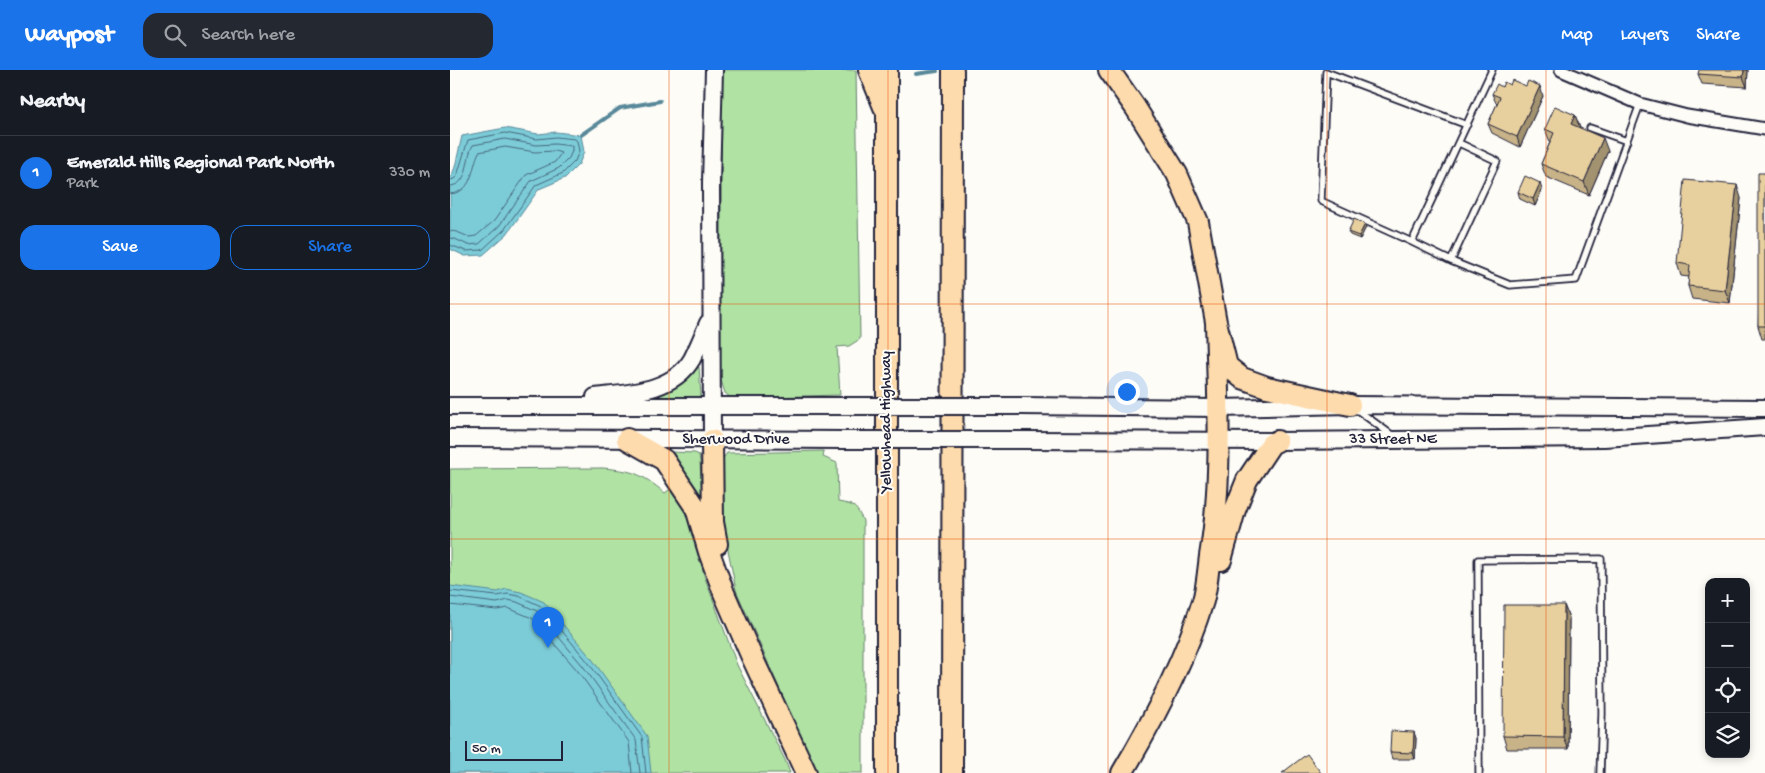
<!DOCTYPE html>
<html lang="en">
<head>
<meta charset="utf-8">
<style>
  body { margin:0; font-family:"Gochi Hand",sans-serif; background:#242831; color:#f1f3f6 }
  .controls { position:absolute; right:15px; bottom:15px; display:grid; overflow:hidden; border-radius:10px; box-shadow:0 2px 8px #0003 }
  .controls button { width:45px; height:45px; display:grid; place-items:center; padding:0; border:0; border-bottom:1px solid #363941; background:#171b24; color:#f1f3f6; font:25px sans-serif }
  .scale { position:absolute; left:15px; bottom:12px; width:98px; box-sizing:border-box; padding-left:5px; border:2px solid #22223b; border-top:0; font-size:14px; line-height:18px; white-space:nowrap; color:#22223b; -webkit-text-stroke:4px #fdfcf7; paint-order:stroke }
  .you { position:absolute; left:676px; top:321px; width:18px; height:18px; margin:-12px; border:4px solid #fff; border-radius:50%; background:#1a73e8; box-shadow:0 0 0 8px #1a73e833 }
  .badge { display:grid; place-items:center; width:32px; height:32px; border-radius:50%; background:#1a73e8; color:#fff; font-size:16px; font-weight:700 }
  .pin { position:absolute; translate:-50% -41px; filter:drop-shadow(0 1px 2px #0008) }
  .pin::after { content:''; position:absolute; top:26px; width:18px; height:15px; background:inherit; clip-path:polygon(0 0,100% 0,50% 100%) }
  .list { margin:0; padding:0; list-style:none }
  h2 { display:flex; justify-content:space-between; align-items:center; height:65px; margin:0; padding:0 20px; font-size:21px }
  h2 small { font-size:16px; font-weight:400; color:#9ea1a6 }
  .list li { display:grid; grid-template-columns:32px 1fr auto; gap:15px; align-items:center; box-sizing:border-box; height:75px; padding:0 20px; border-top:1px solid #363941 }
  .list b { display:block; font-size:19px; white-space:nowrap }
  .list p { margin:0; font-size:16px; white-space:nowrap; color:#9ea1a6 }
  .list em { font-size:16px; font-style:normal; color:#9ea1a6 }
  .actions { display:flex; gap:10px; padding:15px 20px }
  .actions a { flex:1; padding:11px 0; border:1px solid #1a73e8; border-radius:15px; text-align:center; font-size:18px; color:#1a73e8 }
  .actions .main { background:#1a73e8; color:#fff }
  .icon { flex:none; width:28px; height:28px; fill:none; stroke:currentColor; stroke-width:2; stroke-linecap:round; stroke-linejoin:round }
  .map { position:relative; flex:none; width:1315px; height:703px; overflow:hidden }
  header { display:flex; align-items:center; gap:30px; box-sizing:border-box; height:70px; padding:0 25px; background:#1a73e8; color:#fff }
  header strong { font-size:24px }
  nav { display:flex; gap:28px; margin-inline-start:auto; font-size:18px }
  .search { width:350px; height:45px; background:#242831; display:flex; align-items:center; gap:12px; box-sizing:border-box; padding:0 18px; border-radius:15px; color:#9ea1a6; font-size:19px }
  main { display:flex }
  aside { flex:1; background:#171b24 }
  .map>svg:first-child { display:block }
  .green { fill:#afe2a3; stroke:#68826f }
  .water { fill:#7cccd8; stroke:#588899 }
  .lines { fill:none; stroke-linecap:round; stroke-linejoin:round }
  .shore { stroke:#46667a; stroke-width:1 }
  .stream { stroke:#588899; stroke-width:4 }
  .lane-casing { stroke:#22223b; stroke-width:9 }
  .street-casing { stroke:#22223b; stroke-width:15 }
  .secondary-casing { stroke:#22223b; stroke-width:20 }
  .highway-casing { stroke:#22223b; stroke-width:24 }
  .lane { stroke:#fdfcf7; stroke-width:5.5 }
  .street { stroke:#fdfcf7; stroke-width:11 }
  .secondary { stroke:#fdfcf7; stroke-width:16 }
  .highway { stroke:#fedbac; stroke-width:20 }
  .secondary-bridge-casing { stroke:#22223b; stroke-width:20; stroke-linecap:butt }
  .secondary-bridge { stroke:#fdfcf7; stroke-width:16 }
  .wall { fill:#c8b388; stroke:#22223b }
  .shaded-wall { fill:#a2926f; stroke:#22223b }
  .building { fill:#e8d09e; stroke:#22223b }
  .grid { fill:none; stroke:#e8590c; stroke-width:1; stroke-opacity:0.55 }
  .labels { text-anchor:middle; dominant-baseline:central; stroke-width:4; stroke-linejoin:round; paint-order:stroke }
  .street-label { font-size:16px; fill:#22223b; stroke:#fdfcf7 }
</style>
</head>
<body>
<header>
<strong>Waypost</strong>
<div class="search"><svg class="icon" aria-label="search" viewBox="0 0 24 24"><circle cx="10" cy="10" r="6"/><path d="M15 15l6 6"/></svg>Search here</div>
<nav><a>Map</a><a>Layers</a><a>Share</a></nav>
</header>
<main>
<aside>
<h2>Nearby<small></small></h2>
<ul class="list">
<li><span class="badge">1</span><div><b>Emerald Hills Regional Park North</b><p>Park</p></div><em>330 m</em></li>
</ul>
<div class="actions"><a class="main">Save</a><a>Share</a></div>
</aside>
<div class="map">
<svg width="1315" height="703" viewBox="0 0 1315 703">
  <rect width="100%" height="100%" fill="#fdfcf7"/>
  <filter id="ink" filterUnits="userSpaceOnUse"><feTurbulence type="fractalNoise" baseFrequency=".02" numOctaves="2"/><feDisplacementMap in="SourceGraphic" scale="10" xChannelSelector="R" yChannelSelector="G"/><feConvolveMatrix kernelMatrix="1 2 1 2 8 2 1 2 1" color-interpolation-filters="sRGB"/></filter>
  <g filter="url(#ink)">
    <!-- green -->
    <path class="green" d="M 272,0 L 406,0 L 410,269 L 399,276 L 387,277 L 390,325 L 281,328 L 275,323 L 270,307 Z
      M 246,296 L 249,297 L 251,325 L 244,329 L 188,327 Z
      M 374,381 L 373,387 L 387,393 L 388,432 C 405,435 406,436 413,451 L 413,703 L 362,703 L 330,620 L 286,520 L 270,440 L 267,408 L 272,390 L 277,383 Z
      M 222,382 L 245,383 L 249,385 L 250,392 L 253,440 L 220,384 Z
      M 153,398 C 185,401 190,403 215,423 L 223,417 L 244,459 L 254,505 L 287,595 L 335,690 L 340,703 L 0,703 L 0,399 Z"/>
    <!-- water -->
    <path class="water" d="M 55,58 L 88,64 L 106,62 L 131,65 L 134,82 L 129,94 L 115,108 L 89,119 L 57,164 L 33,185 L 15,186 L 0,179 L 0,110 L 5,97 L 12,66 Z
      M 0,516 L 48,522 L 56,519 L 71,522 L 94,532 L 142,589 L 197,666 L 201,703 L 0,703 Z"/>
    <g class="lines">
      <!-- shore -->
      <path class="shore" d="M 0,110 L 4,109 L 7,106 L 18,70 L 55,63 L 87,69 L 106,67 L 125,69 L 127,71 L 129,81 L 125,91 L 113,103 L 86,115 L 54,160 L 32,180 L 16,181 L 0,175
        M 0,116 C 20,115 15,88 23,75 L 55,69 L 86,75 L 105,74 L 122,76 L 122,81 L 119,88 L 109,98 L 81,111 L 49,156 L 29,174 L 18,175 L 5,169 L 0,168
        M 0,124 C 24,122 21,98 29,82 L 55,77 L 85,82 L 105,81 L 111,83 L 105,92 L 76,105 L 44,151 L 26,166 L 19,167 L 7,162 L 0,161
        M 0,521 L 47,526 L 57,524 L 69,526 L 91,536 L 138,592 L 192,667 L 196,703
        M 0,527 L 47,533 L 58,530 L 67,532 L 87,541 L 133,596 L 186,670 L 190,703
        M 0,535 L 47,540 L 58,538 L 82,548 L 127,600 L 179,672 L 182,703"/>
      <!-- stream -->
      <path class="stream" d="M 466,4 L 487,1
        M 131,65 L 170,38 L 210,31"/>
      <!-- lane casing -->
      <g class="lane-casing">
        <path id="lane" d="M 1042,0 L 962,172 L 1001,191 L 1060,215 L 1126,210 L 1190,34
          M 1140,58 L 1177,71
          M 962,172 L 871,131 L 876,2 L 1017,55
          M 1001,191 L 1047,91 L 1009,73
          M 906,339 L 943,366
          M 1029,703 L 1028,490 L 1151,489 L 1152,644 L 1150,703"/>
      </g>
      <!-- street casing -->
      <g class="street-casing">
        <path id="street" d="M 1111,0 L 1190,34 L 1237,46 L 1315,59"/>
      </g>
      <!-- secondary casing -->
      <g class="secondary-casing">
        <path id="secondary" d="M 145,327 C 178,323 223,322 242,289 C 248,277 253,265 258,253
          M 0,336 L 393,336
          M 571,336 L 768,338 L 900,335 L 1315,338
          M 0,368 L 394,370
          M 262,370 L 261,112 L 264,0
          M 571,370 L 827,371 L 1154,368 L 1315,357"/>
      </g>
      <!-- highway casing -->
      <g class="highway-casing">
        <path id="highway" d="M 419,0 L 434,37
          M 437,0 L 437,703
          M 659,0 L 685,37 L 727,104 L 748,152 L 766,252 L 777,296 L 792,308 L 817,317 L 900,335
          M 177,369 L 214,390 L 246,438 L 259,482 L 274,523 L 301,585 L 356,703
          M 262,370 L 263,452 L 267,474
          M 771,490 L 785,440 L 797,410 L 821,374 L 827,371
          M 502,703 L 503,0
          M 672,703 C 703,651 735,589 753,531 C 757,517 758,501 760,486 C 773,409 768,329 766,252"/>
      </g>
      <!-- lane -->
      <use href="#lane" class="lane"/>
      <!-- street -->
      <use href="#street" class="street"/>
      <!-- secondary -->
      <use href="#secondary" class="secondary"/>
      <!-- highway -->
      <use href="#highway" class="highway"/>
      <!-- secondary-bridge casing -->
      <g class="secondary-bridge-casing">
        <path id="secondary-bridge" d="M 393,336 L 571,336
          M 394,370 L 571,370"/>
      </g>
      <!-- secondary-bridge -->
      <use href="#secondary-bridge" class="secondary-bridge"/>
    </g>
    <!-- wall -->
    <path class="wall" d="M 1298,0 L 1297,17 L 1252,14 L 1248,4 Z
      M 1060,15 L 1093,26 L 1070,77 L 1042,63 L 1038,54 L 1047,34 L 1046,33 L 1042,24 L 1052,17 Z
      M 1125,45 L 1130,58 L 1158,81 L 1139,125 L 1096,107 L 1091,94 L 1100,72 L 1095,59 Z
      M 1315,103 L 1315,269 L 1312,269 L 1308,256 Z
      M 1092,120 L 1085,136 L 1070,129 L 1068,122 Z
      M 1291,128 L 1280,233 L 1242,229 L 1238,216 L 1239,207 L 1231,206 L 1227,193 Z
      M 915,154 L 916,157 L 910,169 L 900,165 L 898,162 Z
      M 1114,535 L 1119,548 L 1118,679 L 1057,679 L 1053,666 Z
      M 966,668 L 965,689 L 942,689 L 940,682 Z"/>
    <!-- shaded-wall -->
    <path class="shaded-wall" d="M 1294,0 L 1298,0 L 1297,17 L 1293,7 Z
      M 1090,16 L 1093,26 L 1070,77 L 1067,67 Z
      M 1125,45 L 1130,58 L 1126,67 L 1121,54 Z
      M 1153,68 L 1158,81 L 1139,125 L 1134,112 Z
      M 1090,113 L 1092,120 L 1085,136 L 1083,129 Z
      M 1287,115 L 1291,128 L 1280,233 L 1275,220 Z
      M 915,154 L 916,157 L 910,169 L 909,166 Z
      M 1114,535 L 1119,548 L 1118,679 L 1113,667 Z
      M 964,662 L 966,668 L 965,689 L 963,683 Z"/>
    <!-- building -->
    <path class="building" d="M 1249,0 L 1294,0 L 1293,7 L 1248,4 Z
      M 1062,10 L 1076,16 L 1078,11 L 1090,16 L 1067,67 L 1038,54 L 1050,27 L 1042,24 L 1047,14 L 1052,17 L 1054,12 L 1060,15 Z
      M 1105,36 L 1125,45 L 1121,54 L 1153,68 L 1134,112 L 1091,94 L 1104,63 L 1095,59 Z
      M 1308,103 L 1315,103 L 1315,256 L 1308,256 Z
      M 1075,106 L 1090,113 L 1083,129 L 1068,122 Z
      M 1235,110 L 1287,115 L 1275,220 L 1238,216 L 1240,195 L 1227,193 Z
      M 904,149 L 915,154 L 909,166 L 898,162 Z
      M 1054,535 L 1114,535 L 1113,667 L 1053,666 Z
      M 941,661 L 964,662 L 963,683 L 940,682 Z
      M 857,684 L 871,703 L 832,703 Z"/>
  </g>
  <!-- grid -->
  <path class="grid" d="M 219,0 L 219,703M 438,0 L 438,703M 658,0 L 658,703M 877,0 L 877,703M 1096,0 L 1096,703M 0,234 L 1315,234M 0,469 L 1315,469"/>
  <g class="labels">
    <!-- street labels -->
    <g class="street-label">
      <text transform="translate(437 352) rotate(-90)">Yellowhead Highway</text>
      <text x="286" y="370">Sherwood Drive</text>
      <text x="943" y="370">33 Street NE</text>
    </g>
  </g>
</svg>
<div class="controls">
<button>+</button>
<button>−</button>
<button><svg class="icon" aria-label="locate" viewBox="0 0 24 24"><circle cx="12" cy="12" r="6"/><path d="M12 2v4M12 18v4M2 12h4M18 12h4"/></svg></button>
<button><svg class="icon" aria-label="layers" viewBox="0 0 24 24"><path d="M12 4l9 5-9 5-9-5zM3 14l9 5 9-5"/></svg></button>
</div>
<div class="scale">50 m</div>
<div class="you"></div>
<div class="pin badge" style="left:98px;top:578px">1</div>
</div>
</main>
</body>
</html>
